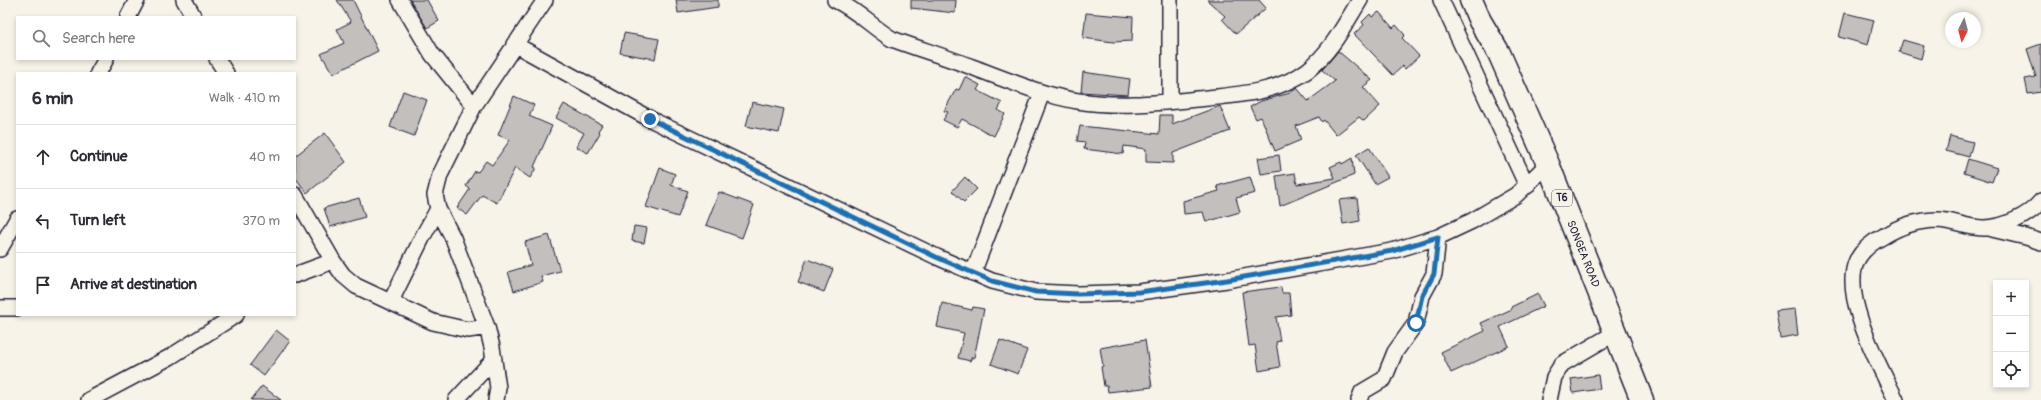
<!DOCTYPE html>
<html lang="en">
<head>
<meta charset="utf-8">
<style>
  body { margin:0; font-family:Pangolin,sans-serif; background:#f2f2f3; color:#2b2b33 }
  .controls { position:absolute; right:12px; bottom:12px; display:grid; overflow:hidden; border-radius:0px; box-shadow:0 2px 6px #0003 }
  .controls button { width:36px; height:36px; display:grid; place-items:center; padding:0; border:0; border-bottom:1px solid #e1e1e2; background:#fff; color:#2b2b33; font:20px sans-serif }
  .compass { position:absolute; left:1945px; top:12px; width:36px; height:36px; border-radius:50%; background:#fff; box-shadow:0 2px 6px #0003; rotate:186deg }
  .stop { position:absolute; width:12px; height:12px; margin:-9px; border:3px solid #1f6fb2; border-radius:50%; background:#fff }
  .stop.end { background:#1f6fb2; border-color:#fff; box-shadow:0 1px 4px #0008 }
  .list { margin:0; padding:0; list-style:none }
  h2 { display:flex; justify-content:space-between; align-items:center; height:52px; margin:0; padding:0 16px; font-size:17px }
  h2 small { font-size:13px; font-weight:400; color:#7c7c81 }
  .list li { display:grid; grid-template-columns:26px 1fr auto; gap:12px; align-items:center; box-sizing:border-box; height:64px; padding:0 16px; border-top:1px solid #e1e1e2 }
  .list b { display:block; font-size:15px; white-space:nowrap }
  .list em { font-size:13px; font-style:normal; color:#7c7c81 }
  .icon { flex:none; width:22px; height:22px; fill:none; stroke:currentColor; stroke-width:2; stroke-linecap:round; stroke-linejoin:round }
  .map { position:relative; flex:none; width:2041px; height:400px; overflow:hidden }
  .search { position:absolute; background:#fff; box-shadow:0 2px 6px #0003; left:16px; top:16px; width:280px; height:44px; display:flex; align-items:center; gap:10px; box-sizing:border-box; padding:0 14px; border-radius:0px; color:#7c7c81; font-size:15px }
  .panel { position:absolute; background:#fff; box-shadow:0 2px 6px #0003; left:16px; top:72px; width:280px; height:244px; border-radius:0px }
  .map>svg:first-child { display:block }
  .building { fill:#c2bfbd; stroke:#22223b }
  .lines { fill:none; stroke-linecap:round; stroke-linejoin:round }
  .minor-casing { stroke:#22223b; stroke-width:18 }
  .trunk-casing { stroke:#22223b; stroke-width:25 }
  .minor { stroke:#f7f3e8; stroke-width:15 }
  .trunk { stroke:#f7f3e8; stroke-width:22 }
  .route { stroke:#1f6fb2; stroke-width:5 }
  .labels { text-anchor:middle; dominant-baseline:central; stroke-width:4; stroke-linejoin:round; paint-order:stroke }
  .shield { fill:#f7f3e8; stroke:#62616f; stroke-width:1 }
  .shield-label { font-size:10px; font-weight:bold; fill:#22223b }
  .street-label { font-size:11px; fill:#22223b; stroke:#f7f3e8 }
</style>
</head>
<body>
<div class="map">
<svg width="2041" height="400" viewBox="0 0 2041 400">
  <rect width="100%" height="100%" fill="#f7f3e8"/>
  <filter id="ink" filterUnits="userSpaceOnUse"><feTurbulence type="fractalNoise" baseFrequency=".025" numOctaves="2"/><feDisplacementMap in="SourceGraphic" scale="8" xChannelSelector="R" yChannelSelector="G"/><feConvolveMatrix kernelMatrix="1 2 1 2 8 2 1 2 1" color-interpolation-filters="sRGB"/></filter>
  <g filter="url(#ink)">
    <!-- building -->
    <path class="building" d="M 337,0 L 353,0 L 378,51 L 333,74 L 321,54 L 344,43 L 337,29 L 351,22 Z
      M 410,0 L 427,0 L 439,21 L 427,28 Z
      M 676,0 L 718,0 L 718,7 L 678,13 Z
      M 911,0 L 956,0 L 955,13 L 911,8 Z
      M 1207,0 L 1259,0 L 1266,8 L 1236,34 L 1222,19 L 1225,16 Z
      M 1379,12 L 1393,28 L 1396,25 L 1405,35 L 1402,38 L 1419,56 L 1405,69 L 1403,66 L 1393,75 L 1354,34 L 1364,25 L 1362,22 L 1370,14 L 1372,17 Z
      M 1086,13 L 1133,17 L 1132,41 L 1113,42 L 1083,38 Z
      M 1845,13 L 1874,20 L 1868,45 L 1839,37 Z
      M 624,33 L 659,39 L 655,59 L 620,53 Z
      M 1903,40 L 1924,46 L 1921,59 L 1899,52 Z
      M 2041,44 L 2041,92 L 2028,94 L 2025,79 L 2036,77 L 2027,49 Z
      M 1338,51 L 1372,80 L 1363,87 L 1380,106 L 1364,121 L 1359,117 L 1336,135 L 1324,120 L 1322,122 L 1319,117 L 1296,126 L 1301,140 L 1275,151 L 1261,117 L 1256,119 L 1250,107 L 1261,101 L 1290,93 L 1297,88 L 1308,101 L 1335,81 L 1322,70 Z
      M 1083,72 L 1130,79 L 1128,95 L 1081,92 Z
      M 965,77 L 980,85 L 977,90 L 1002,103 L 998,110 L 1005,114 L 994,136 L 962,119 L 957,127 L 943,120 L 948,112 L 944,111 L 956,89 L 959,90 Z
      M 403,91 L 427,100 L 414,136 L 390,127 Z
      M 514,96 L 534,105 L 529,116 L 552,126 L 534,167 L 536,168 L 530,178 L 515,168 L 497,203 L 482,195 L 467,215 L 457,208 L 470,189 L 466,186 L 475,171 L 478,172 L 486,161 L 492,165 L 510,140 L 498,135 Z
      M 752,102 L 784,109 L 779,133 L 746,126 Z
      M 564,104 L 602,125 L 598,131 L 600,133 L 588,153 L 576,147 L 584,133 L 556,118 Z
      M 1220,106 L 1230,131 L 1173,153 L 1173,163 L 1146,162 L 1146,149 L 1124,146 L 1123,154 L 1084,149 L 1085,142 L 1077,141 L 1080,126 L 1159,134 L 1160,115 L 1172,115 L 1172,124 Z
      M 325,133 L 346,162 L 307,193 L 295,177 L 295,156 Z
      M 1950,136 L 1973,142 L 1969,157 L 1946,151 Z
      M 1369,147 L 1388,177 L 1375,184 L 1356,155 Z
      M 1279,155 L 1281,171 L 1261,174 L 1258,158 Z
      M 1352,158 L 1354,175 L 1280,206 L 1276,176 L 1295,173 L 1297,184 L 1335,178 L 1330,167 L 1341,162 L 1342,164 Z
      M 1968,159 L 1997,168 L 1992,182 L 1964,173 Z
      M 660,168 L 675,174 L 671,185 L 688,191 L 678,217 L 646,207 Z
      M 965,177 L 977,189 L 964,202 L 952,191 Z
      M 1250,177 L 1255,193 L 1236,198 L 1240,212 L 1206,222 L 1203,212 L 1184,214 L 1183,201 L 1219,191 L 1217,186 Z
      M 719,192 L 754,205 L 742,238 L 706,225 Z
      M 359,198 L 365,217 L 330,227 L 324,208 Z
      M 1357,198 L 1360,221 L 1343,224 L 1339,200 Z
      M 634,226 L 647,228 L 644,243 L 632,241 Z
      M 549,235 L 560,271 L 541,276 L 543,282 L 514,291 L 508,272 L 531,265 L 525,242 Z
      M 807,259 L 833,269 L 824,292 L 798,282 Z
      M 1281,287 L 1282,293 L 1289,293 L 1291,315 L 1276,317 L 1280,341 L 1276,342 L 1280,367 L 1259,371 L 1255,345 L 1249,346 L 1242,292 Z
      M 1538,294 L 1544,306 L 1500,327 L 1509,346 L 1451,373 L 1441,352 L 1485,331 L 1481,323 L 1512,309 L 1511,307 Z
      M 942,303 L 972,310 L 973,307 L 984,309 L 974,358 L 972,357 L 970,361 L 958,358 L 964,333 L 937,327 Z
      M 1795,309 L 1798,335 L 1780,338 L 1776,311 Z
      M 276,330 L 290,341 L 264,376 L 250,365 Z
      M 1000,340 L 1027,350 L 1018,374 L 991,364 Z
      M 1145,340 L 1152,387 L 1108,392 L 1107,386 L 1104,386 L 1101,367 L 1103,366 L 1100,348 Z
      M 1598,375 L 1600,389 L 1573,393 L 1571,379 Z
      M 262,386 L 281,400 L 251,400 Z"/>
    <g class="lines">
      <!-- minor casing -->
      <g class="minor-casing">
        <path id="minor" d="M 184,0 L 194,17
          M 400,0 L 432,54 L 474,106
          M 835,0 C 857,10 872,27 892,39 C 919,49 946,57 972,67 C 1007,80 1042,95 1078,101 C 1121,108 1165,102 1208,98 C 1243,94 1279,92 1308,70 C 1331,52 1345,24 1360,0
          M 1170,0 L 1170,101
          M 1441,0 L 1527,186
          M 128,17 L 137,0
          M 514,44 L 650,119 L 937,257 L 992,281 L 1036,292 L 1079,294 L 1139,292 L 1227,280 L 1392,251 L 1438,237 L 1472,221 L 1516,195 L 1548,164
          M 217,59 L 226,73
          M 98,73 L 106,59
          M 295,195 L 333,261 L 343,275 L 356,286 L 433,322 L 468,330 L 487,327
          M 1992,229 L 2026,237 L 2041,242
          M 0,249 L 17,219
          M 973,273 L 1042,93
          M 295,275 L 333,261
          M 391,301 L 423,236 L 438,209
          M 0,308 L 17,308
          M 89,400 L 170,357 L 236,315
          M 456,400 L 494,359
          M 496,400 L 498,388 L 492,347 L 487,327 L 453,238 L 438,209 L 435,195 L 440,175 L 474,106 L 545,0
          M 1359,400 L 1362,392 L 1384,379 L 1395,352 L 1416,323 L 1422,296 L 1434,274 L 1438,237
          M 1549,400 L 1554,377 L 1562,364 L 1615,333
          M 1896,400 C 1880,366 1840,296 1857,260 C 1863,249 1874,241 1884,236 C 1900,226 1920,220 1939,220 C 1954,221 1969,228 1984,228 C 2003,228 2029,216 2041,201"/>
      </g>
      <!-- trunk casing -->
      <g class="trunk-casing">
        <g id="trunk">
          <path id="s1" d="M 1471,0 L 1480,21 L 1499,53 L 1548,164 L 1642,400"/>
        </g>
      </g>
      <!-- minor -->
      <use href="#minor" class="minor"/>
      <!-- trunk -->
      <use href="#trunk" class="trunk"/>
    </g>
  </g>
  <g class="lines" filter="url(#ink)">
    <!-- route -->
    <path class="route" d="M 650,119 L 936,257 L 992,281 L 1036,292 L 1078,294 L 1139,292 L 1227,280 L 1392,251 L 1438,237 L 1434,274 L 1422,296 L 1416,323"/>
  </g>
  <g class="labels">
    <!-- shield labels -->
    <rect class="shield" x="1552" y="190" width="20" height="16" rx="3"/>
    <g class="shield-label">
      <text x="1562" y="198">T6</text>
    </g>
    <!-- street labels -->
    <g class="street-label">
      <text stroke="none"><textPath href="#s1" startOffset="278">SONGEA ROAD</textPath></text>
    </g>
  </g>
</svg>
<div class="controls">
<button>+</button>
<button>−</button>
<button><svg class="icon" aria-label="locate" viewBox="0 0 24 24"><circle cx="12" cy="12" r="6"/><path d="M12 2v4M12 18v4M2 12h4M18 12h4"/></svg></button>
</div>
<svg class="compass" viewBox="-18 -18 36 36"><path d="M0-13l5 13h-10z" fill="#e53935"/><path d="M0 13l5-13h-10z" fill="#7c7c81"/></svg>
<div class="stop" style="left:1416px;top:323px"></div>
<div class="stop end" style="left:650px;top:119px"></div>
<div class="search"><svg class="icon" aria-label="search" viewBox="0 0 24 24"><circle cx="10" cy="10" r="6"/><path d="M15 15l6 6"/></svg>Search here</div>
<section class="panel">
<h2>6 min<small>Walk · 410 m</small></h2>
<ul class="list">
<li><svg class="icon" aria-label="ahead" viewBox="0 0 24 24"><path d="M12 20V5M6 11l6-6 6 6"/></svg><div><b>Continue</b></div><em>40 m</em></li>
<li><svg class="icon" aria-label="left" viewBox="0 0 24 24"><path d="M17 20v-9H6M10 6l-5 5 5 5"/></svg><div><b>Turn left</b></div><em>370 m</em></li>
<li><svg class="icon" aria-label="arrive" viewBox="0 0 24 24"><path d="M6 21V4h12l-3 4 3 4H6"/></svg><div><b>Arrive at destination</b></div></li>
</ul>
</section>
</div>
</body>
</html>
